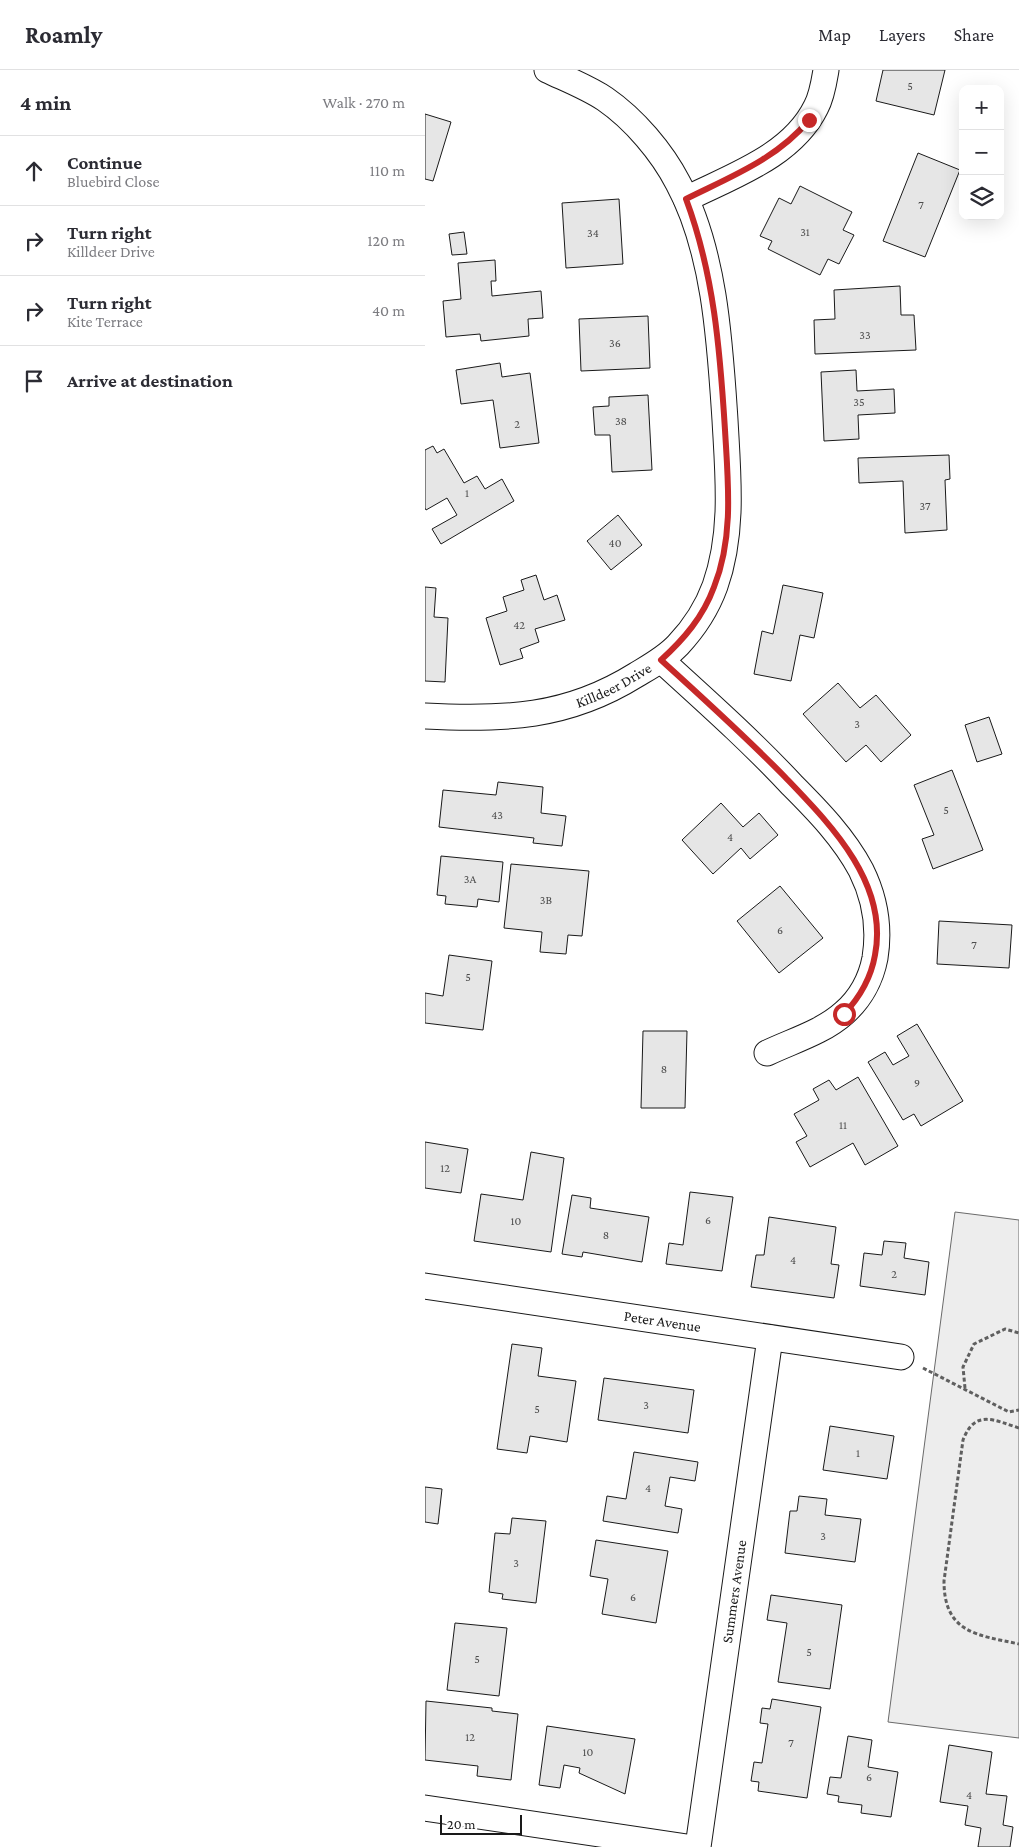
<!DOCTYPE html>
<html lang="en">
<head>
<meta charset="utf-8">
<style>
  body { margin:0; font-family:"Crimson Pro",serif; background:#f7f7f7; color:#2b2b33 }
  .controls { position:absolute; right:15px; top:15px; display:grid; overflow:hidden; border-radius:10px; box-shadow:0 5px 20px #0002 }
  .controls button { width:45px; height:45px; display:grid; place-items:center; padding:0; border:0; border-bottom:1px solid #e1e1e2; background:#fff; color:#2b2b33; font:25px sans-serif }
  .scale { position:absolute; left:15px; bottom:12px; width:82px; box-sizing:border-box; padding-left:5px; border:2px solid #1a1a1a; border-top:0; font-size:14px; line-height:18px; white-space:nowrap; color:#1a1a1a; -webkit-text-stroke:4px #fff; paint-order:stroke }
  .stop { position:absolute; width:15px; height:15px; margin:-11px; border:4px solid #c62828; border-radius:50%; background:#fff }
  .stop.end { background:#c62828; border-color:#fff; box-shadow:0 1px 5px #0008 }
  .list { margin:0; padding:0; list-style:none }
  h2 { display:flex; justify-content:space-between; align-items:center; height:65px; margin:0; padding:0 20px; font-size:21px }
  h2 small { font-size:16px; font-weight:400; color:#7c7c81 }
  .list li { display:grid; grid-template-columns:32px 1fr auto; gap:15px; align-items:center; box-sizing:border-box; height:70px; padding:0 20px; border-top:1px solid #e1e1e2 }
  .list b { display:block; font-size:19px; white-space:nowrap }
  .list p { margin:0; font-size:16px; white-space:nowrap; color:#7c7c81 }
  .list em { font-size:16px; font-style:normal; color:#7c7c81 }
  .icon { flex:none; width:28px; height:28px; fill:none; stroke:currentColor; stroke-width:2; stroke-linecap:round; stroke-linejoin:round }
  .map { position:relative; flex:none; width:594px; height:1777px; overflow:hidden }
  header { display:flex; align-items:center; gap:30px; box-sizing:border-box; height:70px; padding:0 25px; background:#fff; border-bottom:1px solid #e1e1e2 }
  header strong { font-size:24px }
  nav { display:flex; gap:28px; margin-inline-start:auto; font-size:18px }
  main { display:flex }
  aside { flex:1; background:#fff }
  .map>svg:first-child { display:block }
  .built { fill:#ededed; stroke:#6a6a6a }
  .building { fill:#e6e6e6; stroke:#1a1a1a }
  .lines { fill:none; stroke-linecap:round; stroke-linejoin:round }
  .minor-casing { stroke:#1a1a1a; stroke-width:27 }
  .path { stroke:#5f5f5f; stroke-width:3; stroke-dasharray:4 2.5; stroke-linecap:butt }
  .minor { stroke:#fff; stroke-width:25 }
  .route { stroke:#c62828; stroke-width:6 }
  .labels { text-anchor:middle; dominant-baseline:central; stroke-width:4; stroke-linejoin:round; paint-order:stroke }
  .number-label { font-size:12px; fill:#4d4d4d }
  .street-label { font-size:15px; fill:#1a1a1a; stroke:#fff }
</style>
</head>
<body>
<header>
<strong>Roamly</strong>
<nav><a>Map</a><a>Layers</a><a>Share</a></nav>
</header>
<main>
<aside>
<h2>4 min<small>Walk · 270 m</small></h2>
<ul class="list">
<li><svg class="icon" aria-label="ahead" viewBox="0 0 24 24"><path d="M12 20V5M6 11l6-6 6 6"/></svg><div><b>Continue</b><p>Bluebird Close</p></div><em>110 m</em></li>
<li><svg class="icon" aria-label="right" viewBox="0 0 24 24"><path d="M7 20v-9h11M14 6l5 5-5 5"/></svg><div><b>Turn right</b><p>Killdeer Drive</p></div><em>120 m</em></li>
<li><svg class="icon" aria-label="right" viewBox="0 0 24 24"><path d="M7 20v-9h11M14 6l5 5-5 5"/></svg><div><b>Turn right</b><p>Kite Terrace</p></div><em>40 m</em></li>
<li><svg class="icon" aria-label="arrive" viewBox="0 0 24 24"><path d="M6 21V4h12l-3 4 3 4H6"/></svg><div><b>Arrive at destination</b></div></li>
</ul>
</aside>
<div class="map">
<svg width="594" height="1777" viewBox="0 0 594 1777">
  <rect width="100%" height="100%" fill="#fff"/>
  <!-- built -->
  <path class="built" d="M 530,1142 L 594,1150 L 594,1668 L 463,1652 Z"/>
  <!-- building -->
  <path class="building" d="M 458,0 L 520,0 L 509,45 L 451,31 Z
    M 0,44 L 26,52 L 8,111 L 0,109 Z
    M 493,83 L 535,100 L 500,187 L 458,171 Z
    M 375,116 L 427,142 L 418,160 L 429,165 L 414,194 L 403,189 L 395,205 L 343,179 L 347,171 L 335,166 L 354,128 L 366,134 Z
    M 194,129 L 198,194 L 141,198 L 137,133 Z
    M 39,162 L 42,184 L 27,185 L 24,164 Z
    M 70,190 L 71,211 L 66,211 L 67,226 L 116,221 L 118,248 L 103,249 L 104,266 L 56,271 L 55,264 L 21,267 L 18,231 L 36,229 L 33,193 Z
    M 475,216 L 476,245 L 489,245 L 491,280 L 390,284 L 389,250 L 410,249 L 409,220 Z
    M 223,246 L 225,298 L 156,301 L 154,249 Z
    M 75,293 L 77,307 L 105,303 L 114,373 L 75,378 L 68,330 L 36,334 L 31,300 Z
    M 431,300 L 432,321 L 469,319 L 470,343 L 433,345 L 434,369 L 399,371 L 396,302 Z
    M 223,325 L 227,400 L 187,402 L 185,365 L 170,365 L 168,337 L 184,336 L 184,327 Z
    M 8,376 L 12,383 L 19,379 L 39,413 L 52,406 L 60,419 L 77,409 L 89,431 L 16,474 L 7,459 L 32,445 L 22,428 L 1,440 L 0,438 L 0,380 Z
    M 524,385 L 525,409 L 520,410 L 522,460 L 480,463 L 478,411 L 434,413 L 433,388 Z
    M 193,445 L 217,475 L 186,500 L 162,471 Z
    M 111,505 L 119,530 L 132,525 L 140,550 L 110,559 L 114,572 L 95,579 L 98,588 L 75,595 L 61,548 L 82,541 L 78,527 L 99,520 L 96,510 Z
    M 358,515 L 398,523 L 389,568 L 375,565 L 366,611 L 329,604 L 337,561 L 348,564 Z
    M 0,517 L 11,518 L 9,547 L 23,548 L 20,612 L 0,611 Z
    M 413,613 L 435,638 L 451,625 L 486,665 L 456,692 L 441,675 L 421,692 L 378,644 Z
    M 564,647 L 577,684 L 552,692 L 540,655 Z
    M 527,700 L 558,780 L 508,799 L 497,769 L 509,765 L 489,715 Z
    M 73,712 L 118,717 L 116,743 L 141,746 L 137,776 L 108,773 L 109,768 L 14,757 L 18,720 L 71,725 Z
    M 296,733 L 318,757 L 334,743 L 353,765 L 325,789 L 316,778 L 288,804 L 257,770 Z
    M 16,786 L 78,792 L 74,832 L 53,829 L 52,837 L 20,834 L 21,826 L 12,825 Z
    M 86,794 L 164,801 L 157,866 L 143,865 L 141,884 L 115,882 L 117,862 L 79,858 Z
    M 355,816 L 398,868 L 354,903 L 312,851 Z
    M 514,851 L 587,855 L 584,898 L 512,894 Z
    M 24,885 L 67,891 L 58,960 L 0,953 L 0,923 L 18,926 Z
    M 492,954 L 538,1031 L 496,1056 L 489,1044 L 478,1050 L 443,992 L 460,982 L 468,995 L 484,986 L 472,966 Z
    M 218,961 L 262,961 L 260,1038 L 216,1038 Z
    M 433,1007 L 473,1076 L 440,1095 L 428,1073 L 385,1097 L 371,1072 L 382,1066 L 369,1044 L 394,1030 L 388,1019 L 404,1010 L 411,1020 Z
    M 0,1072 L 43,1079 L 36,1123 L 0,1118 Z
    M 106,1082 L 139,1088 L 126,1182 L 49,1171 L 56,1124 L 98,1130 Z
    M 265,1122 L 308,1127 L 297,1201 L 241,1194 L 244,1173 L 258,1175 Z
    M 147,1125 L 166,1128 L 165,1138 L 224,1147 L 217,1192 L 158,1182 L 157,1187 L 137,1184 Z
    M 344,1147 L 411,1157 L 406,1194 L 414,1195 L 409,1228 L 326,1217 L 331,1185 L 339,1185 Z
    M 459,1171 L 481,1173 L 479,1188 L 504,1192 L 500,1225 L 435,1216 L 439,1183 L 457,1185 Z
    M 87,1274 L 117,1278 L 113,1306 L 151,1311 L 142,1372 L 105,1366 L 102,1383 L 72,1379 Z
    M 179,1308 L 269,1320 L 263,1363 L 173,1350 Z
    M 405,1356 L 469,1366 L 462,1409 L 398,1400 Z
    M 209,1382 L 273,1392 L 270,1411 L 245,1407 L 240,1436 L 257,1439 L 253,1463 L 178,1451 L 182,1426 L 201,1429 Z
    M 0,1417 L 17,1419 L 13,1454 L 0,1452 Z
    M 374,1426 L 402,1429 L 400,1445 L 436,1449 L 430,1492 L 360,1483 L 365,1441 L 372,1441 Z
    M 87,1448 L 121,1451 L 111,1533 L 77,1529 L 78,1524 L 64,1522 L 70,1463 L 85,1464 Z
    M 171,1470 L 243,1481 L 231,1553 L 177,1544 L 183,1509 L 165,1506 Z
    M 346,1525 L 417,1535 L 405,1619 L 353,1612 L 362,1553 L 342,1550 Z
    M 30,1553 L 82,1558 L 74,1626 L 22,1620 Z
    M 347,1629 L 396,1637 L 382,1728 L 333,1721 L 334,1712 L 326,1711 L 329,1692 L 337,1693 L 343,1654 L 335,1653 L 337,1638 L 345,1639 Z
    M 1,1631 L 67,1638 L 67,1641 L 93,1644 L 86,1710 L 52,1706 L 53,1696 L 0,1690 Z
    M 122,1656 L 210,1669 L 200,1724 L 154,1703 L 155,1698 L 139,1695 L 135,1718 L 114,1715 Z
    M 423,1666 L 447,1670 L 443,1697 L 473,1702 L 466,1747 L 436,1743 L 437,1735 L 413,1732 L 414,1726 L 402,1724 L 405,1707 L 416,1708 Z
    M 524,1675 L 567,1682 L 561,1724 L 582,1726 L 578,1755 L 588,1757 L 585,1777 L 553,1777 L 556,1758 L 540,1755 L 543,1736 L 515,1732 Z"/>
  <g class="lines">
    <!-- minor casing -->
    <g class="minor-casing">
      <g id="minor">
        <path d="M 261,129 C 307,106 367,86 391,37 C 397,26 399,12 401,0"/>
        <path d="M 236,590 C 281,631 326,671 367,715 C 393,741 419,768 436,800 C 450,828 455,857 450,888 C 446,909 435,929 419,943 C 398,962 367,971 342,983"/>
        <path id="s1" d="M 0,646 C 79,650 142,648 211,605 C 226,596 241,588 253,575 C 269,558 282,538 290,516 C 309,463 303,405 300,350 C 295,274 290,181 253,113 C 237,82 209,49 180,29 C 162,17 141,9 122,0"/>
        <path id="s2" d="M 0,1216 L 476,1287"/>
        <path d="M 0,1738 L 262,1777"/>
        <path id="s3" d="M 273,1777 L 345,1268"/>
      </g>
    </g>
    <!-- path -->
    <path class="path" d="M 498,1298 L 584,1342 L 594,1340
      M 540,1318 L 538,1297 L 549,1274 L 580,1259 L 594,1263
      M 594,1358 C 569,1350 550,1339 538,1370 L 519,1511 C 519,1563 552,1565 594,1574"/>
    <!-- minor -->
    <use href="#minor" class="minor"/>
  </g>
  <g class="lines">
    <!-- route -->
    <path class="route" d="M 384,50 C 352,89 305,107 261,129 C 289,204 295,280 300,360 C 303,412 309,467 289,517 C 278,547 259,569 236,590 C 278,628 320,666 360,707 C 405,754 464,813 450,885 C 446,908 436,926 419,944"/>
  </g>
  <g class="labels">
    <!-- number labels -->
    <g class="number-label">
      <text x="485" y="16">5</text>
      <text x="496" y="135">7</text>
      <text x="380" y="162">31</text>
      <text x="168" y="163">34</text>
      <text x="440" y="265">33</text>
      <text x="190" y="273">36</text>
      <text x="434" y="332">35</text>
      <text x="196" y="351">38</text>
      <text x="92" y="354">2</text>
      <text x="42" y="423">1</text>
      <text x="500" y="436">37</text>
      <text x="190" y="473">40</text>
      <text x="94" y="555">42</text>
      <text x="432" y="654">3</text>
      <text x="521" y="740">5</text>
      <text x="72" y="745">43</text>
      <text x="305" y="767">4</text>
      <text x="45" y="809">3A</text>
      <text x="121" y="830">3B</text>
      <text x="355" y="860">6</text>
      <text x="549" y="875">7</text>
      <text x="43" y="907">5</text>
      <text x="239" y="999">8</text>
      <text x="492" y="1013">9</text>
      <text x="418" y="1055">11</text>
      <text x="20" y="1098">12</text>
      <text x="283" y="1150">6</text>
      <text x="91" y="1151">10</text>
      <text x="181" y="1165">8</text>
      <text x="368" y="1190">4</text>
      <text x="469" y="1204">2</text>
      <text x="221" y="1335">3</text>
      <text x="112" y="1339">5</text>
      <text x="433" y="1383">1</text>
      <text x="223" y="1418">4</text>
      <text x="398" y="1466">3</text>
      <text x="91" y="1493">3</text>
      <text x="208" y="1527">6</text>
      <text x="384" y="1582">5</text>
      <text x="52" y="1589">5</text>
      <text x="45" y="1667">12</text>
      <text x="366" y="1673">7</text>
      <text x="163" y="1682">10</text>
      <text x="444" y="1707">6</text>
      <text x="544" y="1725">4</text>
    </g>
    <!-- street labels -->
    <g class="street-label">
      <text stroke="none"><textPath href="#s1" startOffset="194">Killdeer Drive</textPath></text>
      <text stroke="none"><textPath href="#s2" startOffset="240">Peter Avenue</textPath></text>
      <text stroke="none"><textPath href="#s3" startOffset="258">Summers Avenue</textPath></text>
    </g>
  </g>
</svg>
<div class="controls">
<button>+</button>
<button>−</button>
<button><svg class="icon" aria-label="layers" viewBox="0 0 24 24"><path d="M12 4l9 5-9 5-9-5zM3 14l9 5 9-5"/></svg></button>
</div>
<div class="scale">20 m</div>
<div class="stop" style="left:419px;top:944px"></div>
<div class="stop end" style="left:384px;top:50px"></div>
</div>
</main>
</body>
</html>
